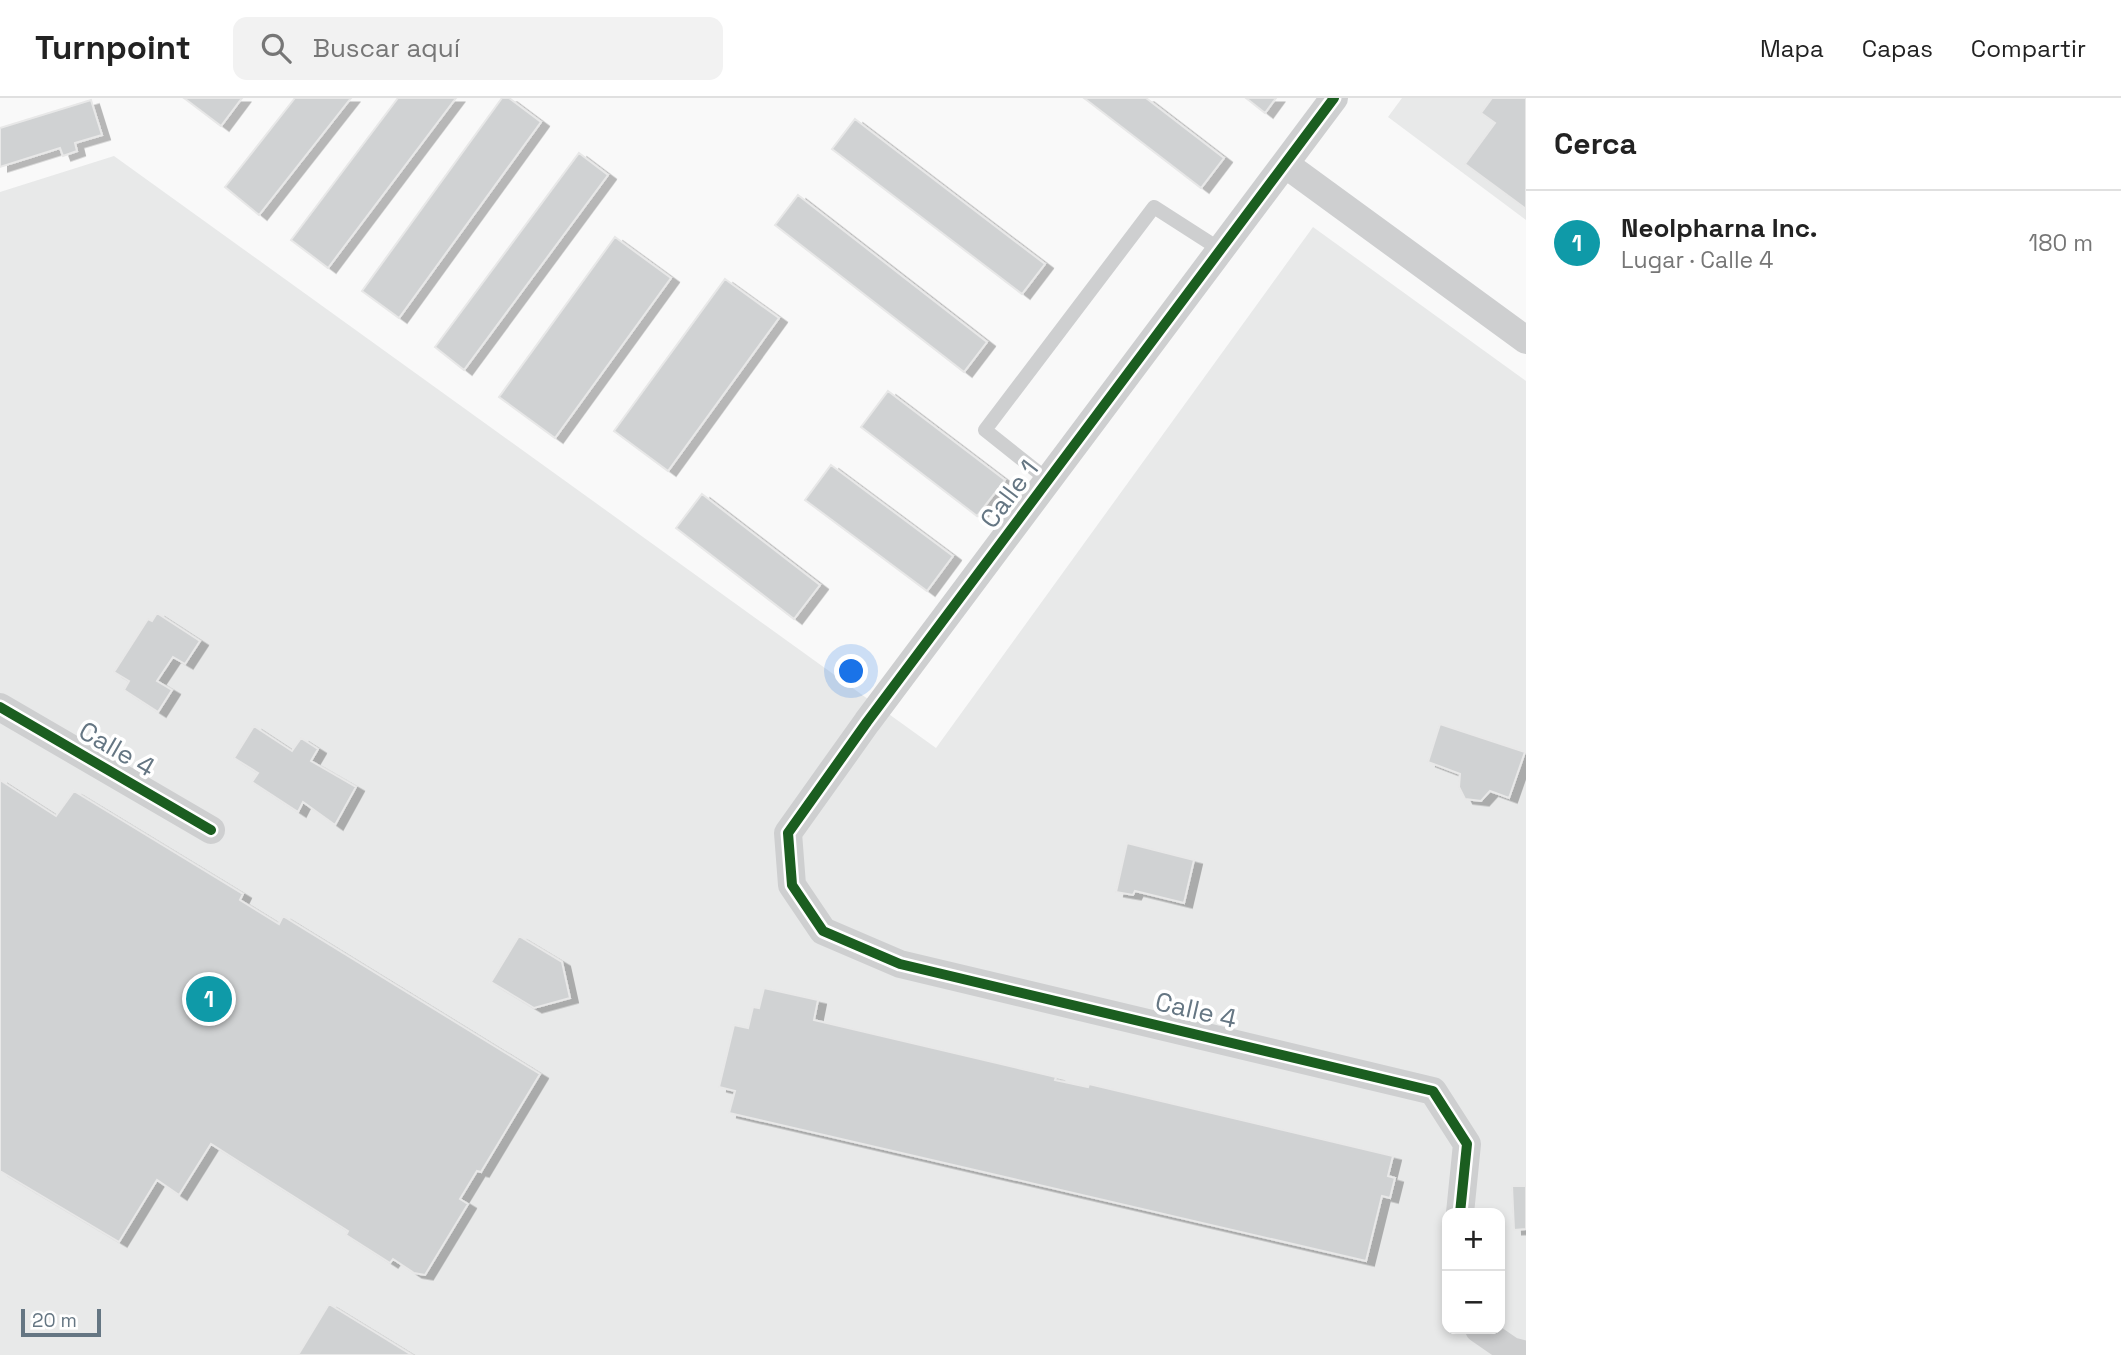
<!DOCTYPE html>
<html lang="es">
<head>
<meta charset="utf-8">
<style>
  body { margin:0; font-family:"Space Grotesk",sans-serif; background:#f2f2f2; color:#222 }
  .controls { position:absolute; right:21px; bottom:21px; display:grid; overflow:hidden; border-radius:14px; box-shadow:0 4px 10px #0003 }
  .controls button { width:63px; height:63px; display:grid; place-items:center; padding:0; border:0; border-bottom:2px solid #e0e0e0; background:#fff; color:#222; font:35px sans-serif }
  .scale { position:absolute; left:21px; bottom:18px; width:80px; box-sizing:border-box; padding-left:7px; border:4px solid #657683; border-top:0; font-size:19px; line-height:24px; white-space:nowrap; color:#657683; -webkit-text-stroke:5px #fff; paint-order:stroke }
  .you { position:absolute; left:852px; top:574px; width:24px; height:24px; margin:-18px; border:5px solid #fff; border-radius:50%; background:#1a73e8; box-shadow:0 0 0 10px #1a73e833 }
  .badge { display:grid; place-items:center; width:46px; height:46px; border-radius:50%; background:#ea580c; color:#fff; font-size:23px; font-weight:700 }
  .pin { position:absolute; translate:-50% -50%; border:4px solid #fff; box-shadow:0 2px 7px #0006 }
  .list { margin:0; padding:0; list-style:none }
  h2 { display:flex; justify-content:space-between; align-items:center; height:91px; margin:0; padding:0 28px; font-size:30px }
  h2 small { font-size:23px; font-weight:400; color:#767676 }
  .list li { display:grid; grid-template-columns:46px 1fr auto; gap:21px; align-items:center; box-sizing:border-box; height:105px; padding:0 28px; border-top:2px solid #e0e0e0 }
  .list b { display:block; font-size:26px; white-space:nowrap }
  .list p { margin:0; font-size:23px; white-space:nowrap; color:#767676 }
  .list em { font-size:23px; font-style:normal; color:#767676 }
  .icon { flex:none; width:38px; height:38px; fill:none; stroke:currentColor; stroke-width:2; stroke-linecap:round; stroke-linejoin:round }
  .map { position:relative; flex:none; width:1526px; height:1257px; overflow:hidden }
  header { display:flex; align-items:center; gap:42px; box-sizing:border-box; height:98px; padding:0 35px; background:#fff; border-bottom:2px solid #e0e0e0 }
  header strong { font-size:33px }
  nav { display:flex; gap:38px; margin-inline-start:auto; font-size:24px }
  .search { width:490px; height:63px; background:#f2f2f2; display:flex; align-items:center; gap:18px; box-sizing:border-box; padding:0 24px; border-radius:14px; color:#767676; font-size:26px }
  main { display:flex }
  aside { flex:1; background:#fff }
  .map>svg:first-child { display:block }
  .built { fill:#e8e9e9; fill-rule:evenodd }
  .building { fill:#d0d2d3; stroke:#e8e8e8; stroke-width:2; filter:url(#shadow) }
  .lines { fill:none; stroke-linecap:round; stroke-linejoin:round }
  .service { stroke:#cecfd0; stroke-width:14 }
  .minor { stroke:#cecfd0; stroke-width:28 }
  .cycleway-casing { stroke:#fff; stroke-width:15 }
  .cycleway { stroke:#1b5e20; stroke-width:10 }
  .labels { text-anchor:middle; dominant-baseline:central; stroke-width:7; stroke-linejoin:round; paint-order:stroke }
  .street-label { font-size:26px; fill:#657683; stroke:#fff }
</style>
</head>
<body>
<header>
<strong>Turnpoint</strong>
<div class="search"><svg class="icon" aria-label="search" viewBox="0 0 24 24"><circle cx="10" cy="10" r="6"/><path d="M15 15l6 6"/></svg>Buscar aquí</div>
<nav><a>Mapa</a><a>Capas</a><a>Compartir</a></nav>
</header>
<main>
<div class="map">
<svg width="1526" height="1257" viewBox="0 0 1526 1257">
  <defs>
    <filter id="shadow"><feDropShadow dx="8" dy="4.5" stdDeviation="0" flood-color="#0004"/></filter>
  </defs>
  <rect width="100%" height="100%" fill="#f9f9f9"/>
  <!-- built -->
  <path class="built" d="M 1402,0 L 1526,0 L 1526,122 L 1388,19 Z
    M 114,58 L 936,650 L 1313,129 L 1526,283 L 1526,1257 L 0,1257 L 0,94 ZM 1447,1115 L 1500,1115 L 1500,1231 L 1447,1231 Z"/>
  <!-- building -->
  <path class="building" d="M 184,0 L 242,0 L 221,28 Z
    M 295,0 L 351,0 L 259,117 L 225,89 Z
    M 398,0 L 456,0 L 328,170 L 291,142 Z
    M 502,0 L 509,0 L 541,24 L 399,220 L 362,193 Z
    M 1084,0 L 1146,0 L 1224,60 L 1201,90 Z
    M 1246,0 L 1276,0 L 1265,15 Z
    M 1492,0 L 1526,0 L 1526,111 L 1465,66 L 1495,25 L 1481,15 Z
    M 91,2 L 102,37 L 75,45 L 77,53 L 63,58 L 60,50 L 0,69 L 0,30 Z
    M 855,21 L 1045,166 L 1022,196 L 832,51 Z
    M 579,55 L 608,77 L 464,272 L 435,249 Z
    M 798,97 L 987,244 L 964,274 L 775,127 Z
    M 615,139 L 671,180 L 555,340 L 499,299 Z
    M 725,181 L 779,220 L 668,373 L 614,333 Z
    M 888,293 L 1005,382 L 977,418 L 861,329 Z
    M 831,367 L 953,458 L 927,493 L 805,402 Z
    M 702,396 L 820,487 L 794,521 L 676,430 Z
    M 157,515 L 200,543 L 185,566 L 173,559 L 157,583 L 172,592 L 158,614 L 124,592 L 129,583 L 114,574 L 148,521 L 152,523 Z
    M 1440,626 L 1525,654 L 1509,700 L 1490,693 L 1481,703 L 1465,701 L 1459,689 L 1460,676 L 1428,664 Z
    M 254,628 L 292,653 L 301,640 L 318,651 L 311,663 L 356,689 L 335,727 L 303,704 L 298,714 L 252,684 L 258,675 L 234,660 Z
    M 0,682 L 56,718 L 74,693 L 243,796 L 240,802 L 279,826 L 283,818 L 540,976 L 481,1074 L 477,1073 L 460,1101 L 468,1106 L 425,1177 L 414,1175 L 393,1161 L 390,1165 L 346,1137 L 348,1133 L 211,1046 L 179,1097 L 157,1082 L 119,1144 L 0,1073 Z
    M 1127,745 L 1194,762 L 1184,805 L 1135,793 L 1133,797 L 1116,794 Z
    M 519,838 L 562,864 L 570,900 L 534,910 L 491,884 Z
    M 764,890 L 818,902 L 814,922 L 1056,979 L 1055,982 L 1088,989 L 1089,986 L 1393,1058 L 1388,1078 L 1395,1080 L 1390,1100 L 1382,1098 L 1366,1163 L 729,1015 L 735,993 L 719,989 L 734,927 L 748,930 L 753,909 L 759,910 Z
    M 1526,1084 L 1526,1131 L 1514,1132 L 1512,1088 L 1525,1088 Z
    M 329,1206 L 412,1257 L 298,1257 Z"/>
  <g class="lines">
    <!-- service -->
    <path class="service" d="M 1048,382 L 985,332 L 1154,109 L 1221,152"/>
    <!-- minor -->
    <path class="minor" d="M 1334,0 L 867,624 L 788,735 L 792,787 L 823,833 L 900,866 L 1433,993 L 1467,1046 L 1460,1115
      M 1285,66 L 1526,242
      M 0,609 L 211,732
      M 1479,1231 L 1511,1253 L 1526,1257"/>
    <!-- cycleway casing -->
    <g class="cycleway-casing">
      <path id="cycleway" d="M 1334,0 L 867,624 L 788,735 L 792,787 L 823,833 L 900,866 L 1433,993 L 1467,1046 L 1460,1115
        M 0,609 L 211,732"/>
    </g>
    <!-- cycleway -->
    <use href="#cycleway" class="cycleway"/>
  </g>
  <g class="labels">
    <!-- street labels -->
    <g class="street-label">
      <text transform="translate(1009 396) rotate(-53)">Calle 1</text>
      <text transform="translate(117 651) rotate(30)">Calle 4</text>
      <text transform="translate(1196 912) rotate(13)">Calle 4</text>
    </g>
  </g>
</svg>
<div class="controls">
<button>+</button>
<button>−</button>
</div>
<div class="scale">20 m</div>
<div class="you"></div>
<div class="pin badge" style="left:209px;top:901px;background:#0f9aa8">1</div>
</div>
<aside>
<h2>Cerca<small></small></h2>
<ul class="list">
<li><span class="badge" style="background:#0f9aa8">1</span><div><b>Neolpharna Inc.</b><p>Lugar · Calle 4</p></div><em>180 m</em></li>
</ul>
</aside>
</main>
</body>
</html>
